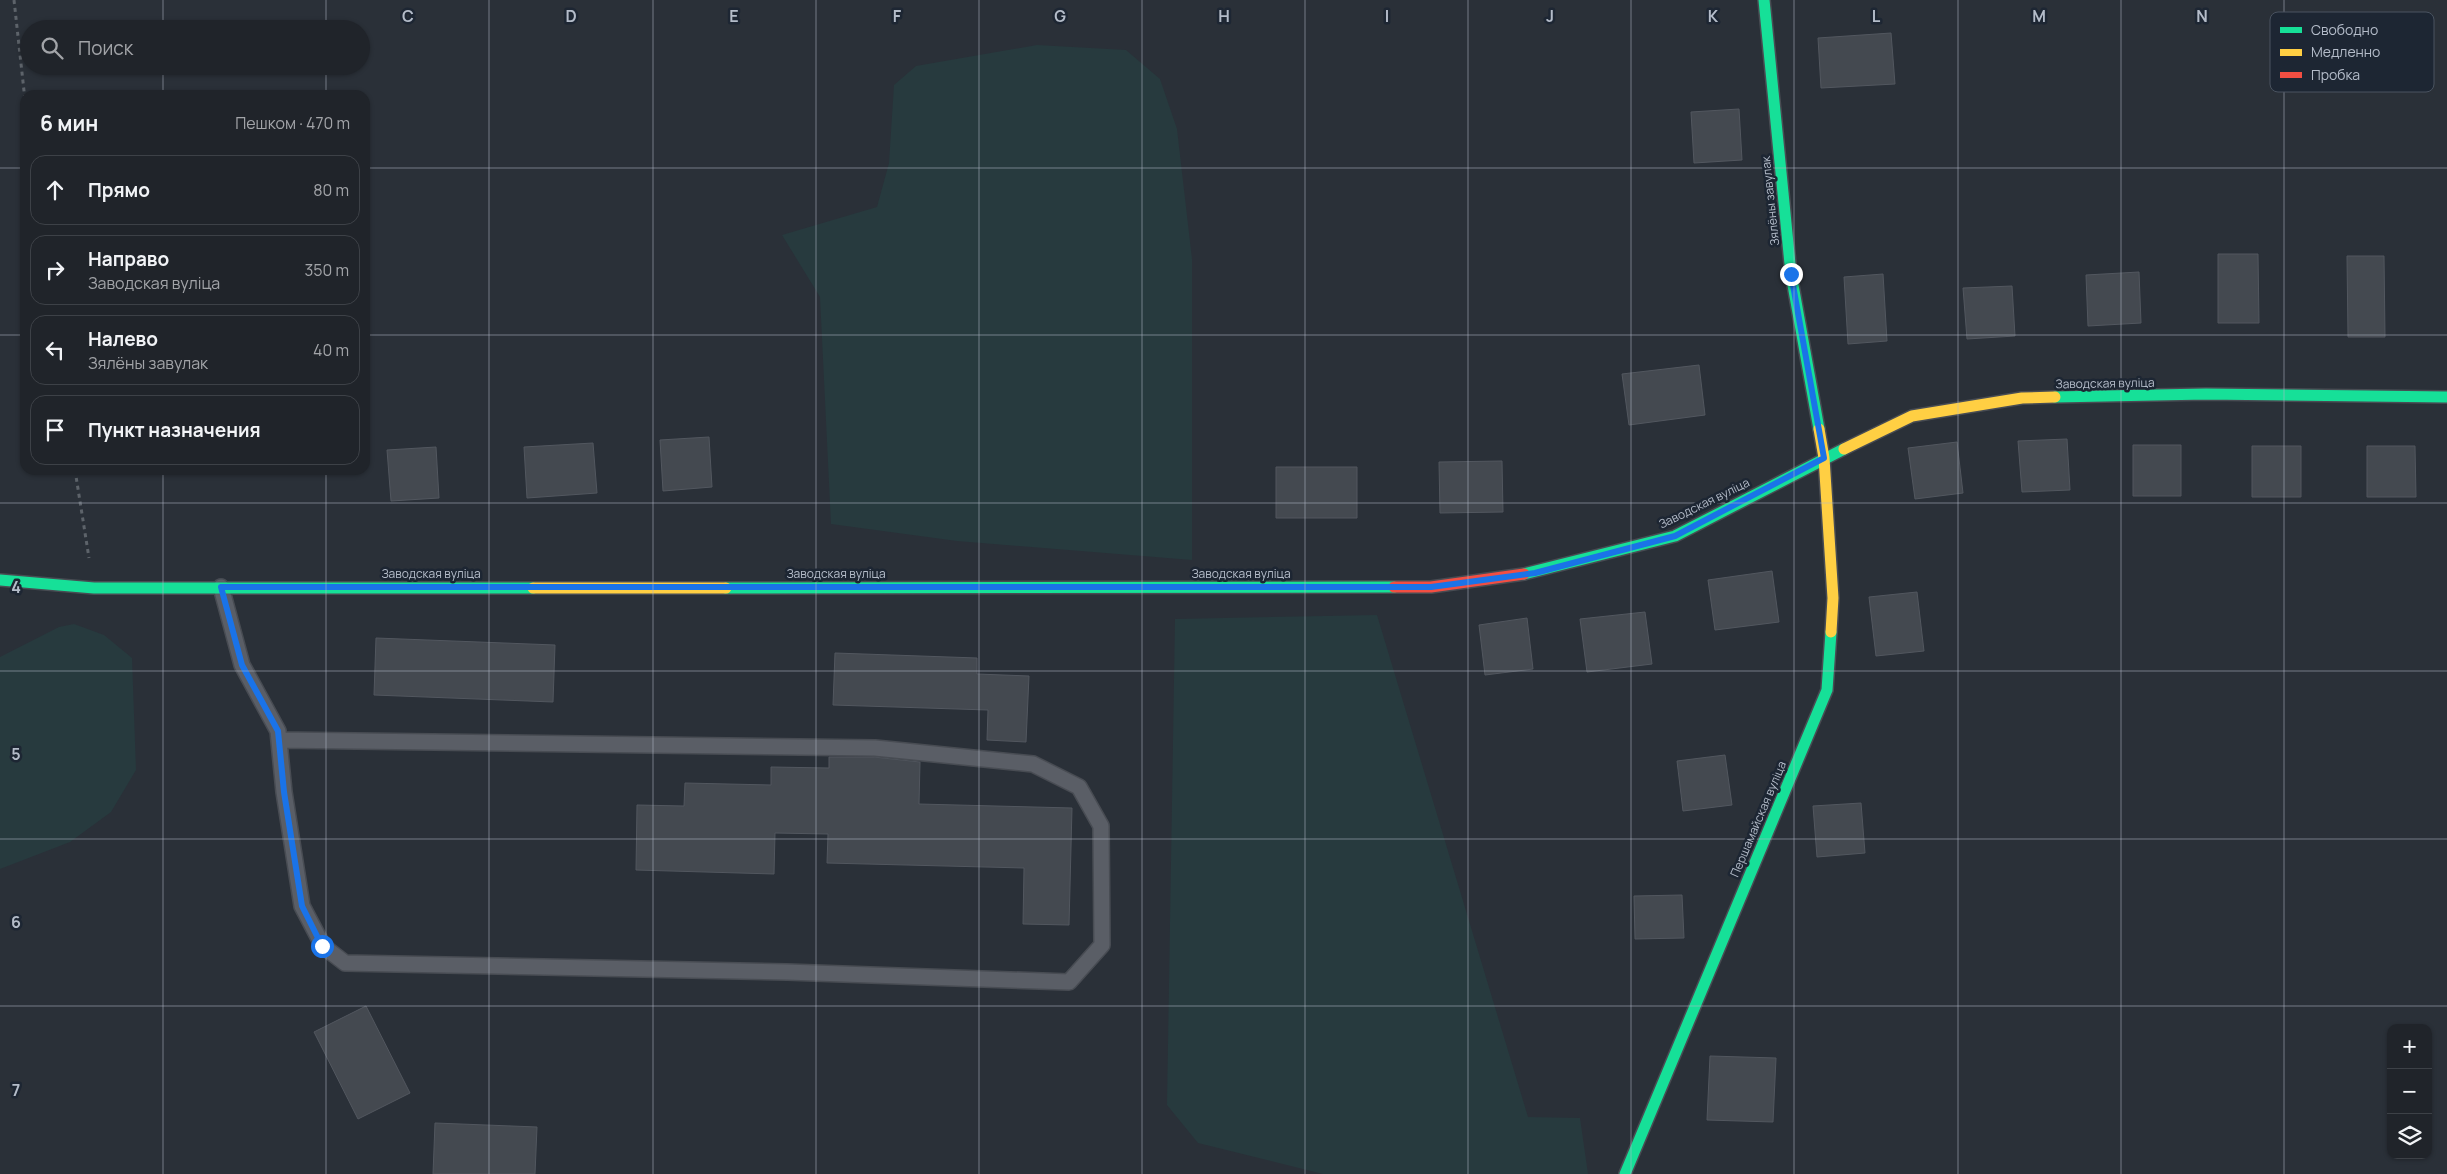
<!DOCTYPE html>
<html lang="ru">
<head>
<meta charset="utf-8">
<style>
  body { margin:0; font-family:Manrope,sans-serif; background:#2d3036; color:#f1f3f6 }
  .controls { position:absolute; right:15px; bottom:15px; display:grid; overflow:hidden; border-radius:10px; box-shadow:0 1px 4px #0004 }
  .controls button { width:45px; height:45px; display:grid; place-items:center; padding:0; border:0; border-bottom:1px solid #3d4147; background:#20242a; color:#f1f3f6; font:25px sans-serif }
  .stop { position:absolute; width:15px; height:15px; margin:-11px; border:4px solid #1a73e8; border-radius:50%; background:#fff }
  .stop.end { background:#1a73e8; border-color:#fff; box-shadow:0 1px 5px #0008 }
  .list { margin:0; padding:0; list-style:none }
  h2 { display:flex; justify-content:space-between; align-items:center; height:65px; margin:0; padding:0 20px; font-size:21px }
  h2 small { font-size:16px; font-weight:400; color:#a2a4a8 }
  .list li { display:grid; grid-template-columns:32px 1fr auto; gap:15px; align-items:center; box-sizing:border-box; height:70px; margin:0 10px 10px; padding:0 10px; border:1px solid #3d4147; border-radius:15px }
  .list b { display:block; font-size:19px; white-space:nowrap }
  .list p { margin:0; font-size:16px; white-space:nowrap; color:#a2a4a8 }
  .list em { font-size:16px; font-style:normal; color:#a2a4a8 }
  .icon { flex:none; width:28px; height:28px; fill:none; stroke:currentColor; stroke-width:2; stroke-linecap:round; stroke-linejoin:round }
  .map { position:relative; flex:none; width:2447px; height:1174px; overflow:hidden }
  .search { position:absolute; background:#20242a; box-shadow:0 1px 4px #0004; left:20px; top:20px; width:350px; height:55px; display:flex; align-items:center; gap:12px; box-sizing:border-box; padding:0 18px; border-radius:28px; color:#a2a4a8; font-size:19px }
  .panel { position:absolute; background:#20242a; box-shadow:0 1px 4px #0004; left:20px; top:90px; width:350px; height:385px; border-radius:15px }
  .map>svg:first-child { display:block }
  .green { fill:#273a3e }
  .building { fill:#444950; stroke:#52575f }
  .lines { fill:none; stroke-linecap:round; stroke-linejoin:round }
  .lane-casing { stroke:#484c53; stroke-width:18 }
  .fast-casing { stroke:#484c53; stroke-width:14 }
  .slow-casing { stroke:#484c53; stroke-width:14 }
  .jam-casing { stroke:#484c53; stroke-width:14 }
  .path { stroke:#5d636a; stroke-width:3; stroke-dasharray:4 4; stroke-linecap:butt }
  .lane { stroke:#5a5e66; stroke-width:15 }
  .fast { stroke:#16e098; stroke-width:11 }
  .slow { stroke:#ffcf43; stroke-width:11 }
  .jam { stroke:#f24e42; stroke-width:11 }
  .route { stroke:#1a73e8; stroke-width:6 }
  .grid { fill:none; stroke:#b4bcc9; stroke-width:1; stroke-opacity:0.55 }
  .labels { text-anchor:middle; dominant-baseline:central; stroke-width:5; stroke-linejoin:round; paint-order:stroke }
  .street-label { font-size:12px; fill:#b4bcc9; stroke:#1d2633 }
  .key { fill:#1d2633; stroke:#4a5360; stroke-width:1 }
  .key-label { font-size:14px; fill:#b4bcc9 }
  .grid-label { font-size:16px; text-anchor:middle; font-weight:bold; fill:#b4bcc9; stroke:#1d2633; stroke-width:5; stroke-linejoin:round; paint-order:stroke }
</style>
</head>
<body>
<div class="map">
<svg width="2447" height="1174" viewBox="0 0 2447 1174">
  <rect width="100%" height="100%" fill="#2a3038"/>
  <!-- green -->
  <path class="green" d="M 1037,45 L 1126,50 L 1160,79 L 1177,129 L 1192,259 L 1192,560 L 957,541 L 831,524 L 820,297 L 782,235 L 877,207 L 889,163 L 894,85 L 916,66 Z
    M 1377,615 L 1528,1117 L 1580,1118 L 1588,1174 L 1323,1174 L 1198,1143 L 1167,1105 L 1175,619 Z
    M 74,624 L 104,635 L 132,658 L 136,770 L 111,812 L 70,842 L 0,869 L 0,657 L 59,627 Z"/>
  <!-- building -->
  <path class="building" d="M 1891,33 L 1895,84 L 1821,88 L 1818,38 Z
    M 1739,109 L 1742,160 L 1694,163 L 1691,112 Z
    M 2218,254 L 2258,254 L 2259,323 L 2218,323 Z
    M 2347,256 L 2384,256 L 2385,337 L 2348,337 Z
    M 2139,272 L 2141,323 L 2088,326 L 2086,275 Z
    M 1883,274 L 1887,341 L 1848,344 L 1844,277 Z
    M 2012,286 L 2015,336 L 1967,339 L 1963,288 Z
    M 1699,365 L 1705,415 L 1629,425 L 1622,374 Z
    M 709,437 L 712,487 L 663,491 L 660,440 Z
    M 2067,439 L 2070,490 L 2022,492 L 2018,441 Z
    M 1957,442 L 1963,493 L 1915,499 L 1908,448 Z
    M 593,443 L 597,493 L 527,498 L 524,447 Z
    M 2133,445 L 2181,445 L 2181,496 L 2133,496 Z
    M 2252,446 L 2301,446 L 2301,497 L 2252,497 Z
    M 2367,446 L 2415,446 L 2416,497 L 2367,497 Z
    M 436,447 L 439,498 L 391,501 L 387,450 Z
    M 1502,461 L 1503,512 L 1440,513 L 1439,462 Z
    M 1276,467 L 1357,467 L 1357,518 L 1276,518 Z
    M 1772,571 L 1779,622 L 1715,630 L 1708,580 Z
    M 1917,592 L 1924,651 L 1876,656 L 1869,597 Z
    M 1645,612 L 1652,664 L 1587,672 L 1580,619 Z
    M 1527,618 L 1533,669 L 1485,675 L 1479,625 Z
    M 376,638 L 555,645 L 553,702 L 374,695 Z
    M 835,653 L 977,658 L 977,674 L 1029,676 L 1026,742 L 987,740 L 988,710 L 833,705 Z
    M 1725,755 L 1732,805 L 1683,811 L 1677,761 Z
    M 829,757 L 874,757 L 920,762 L 919,804 L 1072,808 L 1069,925 L 1023,924 L 1024,868 L 827,863 L 828,834 L 775,833 L 774,874 L 636,870 L 637,805 L 684,806 L 685,783 L 771,785 L 771,767 L 829,768 Z
    M 1861,803 L 1865,853 L 1817,857 L 1813,806 Z
    M 1682,895 L 1684,938 L 1635,939 L 1634,896 Z
    M 366,1006 L 410,1093 L 358,1119 L 314,1032 Z
    M 1710,1056 L 1776,1058 L 1773,1122 L 1707,1120 Z
    M 435,1123 L 537,1127 L 535,1174 L 433,1174 Z"/>
  <g class="lines">
    <!-- lane casing -->
    <g class="lane-casing">
      <path id="lane" d="M 221,587 L 242,665 L 278,731 L 284,792 L 302,906 L 323,946 L 345,963 L 787,972 L 1069,982 L 1102,945 L 1101,826 L 1079,787 L 1033,764 L 875,748 L 279,740"/>
    </g>
    <!-- fast casing -->
    <g class="fast-casing">
      <path id="fast" d="M 1764,0 L 1791,274 L 1819,429
        M 2055,397 L 2206,394 L 2447,397
        M 1524,574 L 1675,536 L 1844,449
        M 0,580 L 94,588 L 533,588
        M 726,588 L 1394,587
        M 1625,1174 L 1827,690 L 1831,632"/>
    </g>
    <!-- slow casing -->
    <g class="slow-casing">
      <path id="slow" d="M 1819,429 L 1824,458 L 1833,598 L 1831,632
        M 1844,449 L 1912,416 L 2022,398 L 2055,397
        M 533,588 L 726,588"/>
    </g>
    <!-- jam casing -->
    <g class="jam-casing">
      <path id="jam" d="M 1394,587 L 1431,587 L 1524,574"/>
    </g>
    <!-- path -->
    <path class="path" d="M 14,0 L 25,100
      M 75,470 L 89,558"/>
    <!-- lane -->
    <use href="#lane" class="lane"/>
    <!-- fast -->
    <use href="#fast" class="fast"/>
    <!-- slow -->
    <use href="#slow" class="slow"/>
    <!-- jam -->
    <use href="#jam" class="jam"/>
  </g>
  <g class="lines">
    <!-- route -->
    <path class="route" d="M 322,946 L 302,906 L 284,792 L 278,731 L 242,665 L 221,587 L 1431,587 L 1535,573 L 1675,536 L 1824,458 L 1791,274"/>
  </g>
  <!-- grid -->
  <path class="grid" d="M 163,0 L 163,29M 326,0 L 326,29M 489,0 L 489,1174M 653,0 L 653,1174M 816,0 L 816,1174M 979,0 L 979,1174M 1142,0 L 1142,1174M 1305,0 L 1305,1174M 1468,0 L 1468,1174M 1631,0 L 1631,1174M 1794,0 L 1794,1174M 1958,0 L 1958,1174M 2121,0 L 2121,1174M 2284,0 L 2284,1174M 163,66 L 163,95M 326,66 L 326,95M 0,168 L 25,168M 365,168 L 2447,168M 0,335 L 25,335M 365,335 L 2447,335M 163,470 L 163,1174M 326,470 L 326,1174M 0,503 L 2447,503M 0,671 L 2447,671M 0,839 L 2447,839M 0,1006 L 2447,1006"/>
  <g class="labels">
    <!-- street labels -->
    <g class="street-label">
      <text transform="translate(1770 201) rotate(-96)">Зялёны завулак</text>
      <text transform="translate(2105 383) rotate(-1)">Заводская вуліца</text>
      <text transform="translate(1704 503) rotate(-26)">Заводская вуліца</text>
      <text x="431" y="573">Заводская вуліца</text>
      <text x="836" y="573">Заводская вуліца</text>
      <text x="1241" y="573">Заводская вуліца</text>
      <text transform="translate(1758 819) rotate(-67)">Першамайская вуліца</text>
    </g>
  </g>
  <!-- legend -->
  <rect x="2270" y="12" width="164" height="80" rx="8" class="key"/>
  <rect x="2280" y="27" width="22" height="6" fill="#16e098"/>
  <rect x="2280" y="49" width="22" height="7" fill="#ffcf43"/>
  <rect x="2280" y="72" width="22" height="6" fill="#f24e42"/>
  <g class="key-label">
    <text x="2311" y="35">Свободно</text>
    <text x="2311" y="57">Медленно</text>
    <text x="2311" y="80">Пробка</text>
  </g>
  <g class="grid-label">
    <text x="408" y="22">C</text>
    <text x="571" y="22">D</text>
    <text x="734" y="22">E</text>
    <text x="897" y="22">F</text>
    <text x="1060" y="22">G</text>
    <text x="1224" y="22">H</text>
    <text x="1387" y="22">I</text>
    <text x="1550" y="22">J</text>
    <text x="1713" y="22">K</text>
    <text x="1876" y="22">L</text>
    <text x="2039" y="22">M</text>
    <text x="2202" y="22">N</text>
    <text x="16" y="593">4</text>
    <text x="16" y="760">5</text>
    <text x="16" y="928">6</text>
    <text x="16" y="1096">7</text>
  </g>
</svg>
<div class="controls">
<button>+</button>
<button>−</button>
<button><svg class="icon" aria-label="layers" viewBox="0 0 24 24"><path d="M12 4l9 5-9 5-9-5zM3 14l9 5 9-5"/></svg></button>
</div>
<div class="stop" style="left:322px;top:946px"></div>
<div class="stop end" style="left:1791px;top:274px"></div>
<div class="search"><svg class="icon" aria-label="search" viewBox="0 0 24 24"><circle cx="10" cy="10" r="6"/><path d="M15 15l6 6"/></svg>Поиск</div>
<section class="panel">
<h2>6 мин<small>Пешком · 470 m</small></h2>
<ul class="list">
<li><svg class="icon" aria-label="ahead" viewBox="0 0 24 24"><path d="M12 20V5M6 11l6-6 6 6"/></svg><div><b>Прямо</b></div><em>80 m</em></li>
<li><svg class="icon" aria-label="right" viewBox="0 0 24 24"><path d="M7 20v-9h11M14 6l5 5-5 5"/></svg><div><b>Направо</b><p>Заводская вуліца</p></div><em>350 m</em></li>
<li><svg class="icon" aria-label="left" viewBox="0 0 24 24"><path d="M17 20v-9H6M10 6l-5 5 5 5"/></svg><div><b>Налево</b><p>Зялёны завулак</p></div><em>40 m</em></li>
<li><svg class="icon" aria-label="arrive" viewBox="0 0 24 24"><path d="M6 21V4h12l-3 4 3 4H6"/></svg><div><b>Пункт назначения</b></div></li>
</ul>
</section>
</div>
</body>
</html>
